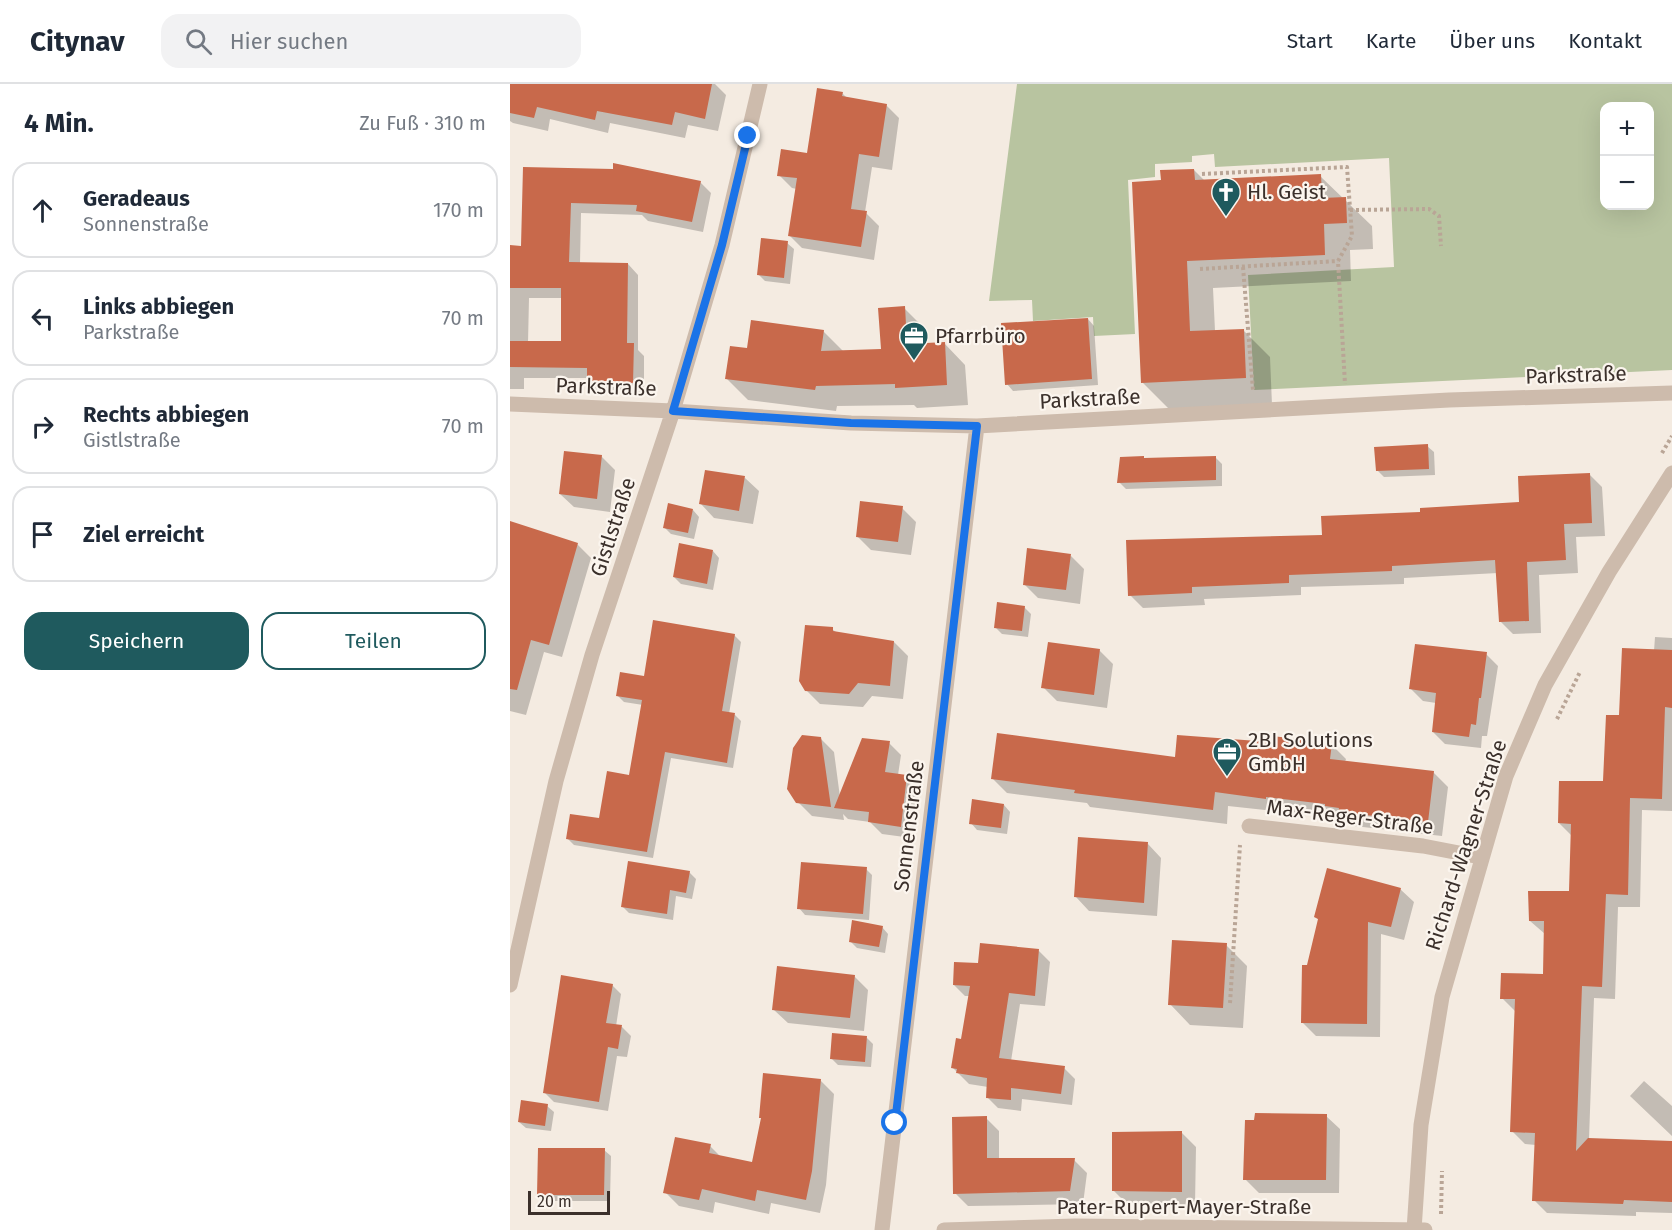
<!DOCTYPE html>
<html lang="de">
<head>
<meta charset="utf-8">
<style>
  body { margin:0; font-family:"Fira Sans",sans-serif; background:#f2f2f3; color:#1f2937 }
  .controls { position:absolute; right:18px; top:18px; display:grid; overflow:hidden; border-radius:12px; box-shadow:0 6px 24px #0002 }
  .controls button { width:54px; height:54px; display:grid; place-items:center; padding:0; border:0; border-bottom:2px solid #e0e1e3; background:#fff; color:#1f2937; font:30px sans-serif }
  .scale { position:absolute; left:18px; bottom:15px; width:82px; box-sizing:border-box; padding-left:6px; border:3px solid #3b302b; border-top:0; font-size:16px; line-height:21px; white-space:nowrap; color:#3b302b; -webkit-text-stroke:4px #fbf5ee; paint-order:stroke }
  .stop { position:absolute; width:18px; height:18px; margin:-14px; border:4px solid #1a73e8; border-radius:50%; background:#fff }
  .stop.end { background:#1a73e8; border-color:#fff; box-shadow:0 2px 6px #0008 }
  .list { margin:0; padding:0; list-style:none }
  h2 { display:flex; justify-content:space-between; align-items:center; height:78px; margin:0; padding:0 24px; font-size:26px }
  h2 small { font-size:20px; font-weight:400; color:#747a83 }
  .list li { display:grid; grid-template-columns:39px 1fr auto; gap:18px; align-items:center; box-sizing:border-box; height:96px; margin:0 12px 12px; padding:0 12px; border:2px solid #e0e1e3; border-radius:18px }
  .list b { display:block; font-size:22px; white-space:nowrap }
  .list p { margin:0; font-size:20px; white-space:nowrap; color:#747a83 }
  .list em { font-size:20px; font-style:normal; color:#747a83 }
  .actions { display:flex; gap:12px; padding:18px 24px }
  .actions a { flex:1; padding:14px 0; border:2px solid #1f5a5e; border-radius:18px; text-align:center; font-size:21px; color:#1f5a5e }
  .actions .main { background:#1f5a5e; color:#fff }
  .icon { flex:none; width:33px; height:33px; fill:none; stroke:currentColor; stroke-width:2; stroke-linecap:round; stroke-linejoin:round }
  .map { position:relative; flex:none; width:1162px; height:1146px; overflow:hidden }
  header { display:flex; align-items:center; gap:36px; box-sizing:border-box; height:84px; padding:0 30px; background:#fff; border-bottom:2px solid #e0e1e3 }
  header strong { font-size:28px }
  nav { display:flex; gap:33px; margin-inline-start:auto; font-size:21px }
  .search { width:420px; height:54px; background:#f2f2f3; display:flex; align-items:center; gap:15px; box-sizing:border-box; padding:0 21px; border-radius:18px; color:#747a83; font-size:22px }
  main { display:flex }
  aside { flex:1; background:#fff }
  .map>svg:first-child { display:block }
  .green { fill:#b8c4a0; fill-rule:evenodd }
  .shadow { fill:#0003; fill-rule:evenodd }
  .building { fill:#c8694b }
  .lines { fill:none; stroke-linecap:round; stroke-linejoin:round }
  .path { stroke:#b9a596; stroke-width:4; stroke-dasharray:3 3; stroke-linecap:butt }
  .minor { stroke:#cdbbac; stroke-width:15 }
  .route { stroke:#1a73e8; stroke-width:8 }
  .labels { text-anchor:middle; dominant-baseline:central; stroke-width:4.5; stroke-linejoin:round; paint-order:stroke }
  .poi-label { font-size:21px; fill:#3b302b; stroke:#fbf5ee; text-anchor:start }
  .street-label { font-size:21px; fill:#3b302b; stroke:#fbf5ee }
</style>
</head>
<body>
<header>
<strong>Citynav</strong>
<div class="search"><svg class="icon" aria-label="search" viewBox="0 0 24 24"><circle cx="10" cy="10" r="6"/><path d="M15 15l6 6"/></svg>Hier suchen</div>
<nav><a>Start</a><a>Karte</a><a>Über uns</a><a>Kontakt</a></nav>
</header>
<main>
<aside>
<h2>4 Min.<small>Zu Fuß · 310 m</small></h2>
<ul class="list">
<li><svg class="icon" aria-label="ahead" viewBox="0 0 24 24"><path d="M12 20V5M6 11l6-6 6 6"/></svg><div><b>Geradeaus</b><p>Sonnenstraße</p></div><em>170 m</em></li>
<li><svg class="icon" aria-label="left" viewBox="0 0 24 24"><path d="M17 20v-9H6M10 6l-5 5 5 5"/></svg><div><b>Links abbiegen</b><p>Parkstraße</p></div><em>70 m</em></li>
<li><svg class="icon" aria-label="right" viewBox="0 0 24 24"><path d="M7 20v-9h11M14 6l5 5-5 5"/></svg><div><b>Rechts abbiegen</b><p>Gistlstraße</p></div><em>70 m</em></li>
<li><svg class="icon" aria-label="arrive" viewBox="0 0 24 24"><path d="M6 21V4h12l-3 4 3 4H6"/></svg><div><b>Ziel erreicht</b></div></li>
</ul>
<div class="actions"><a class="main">Speichern</a><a>Teilen</a></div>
</aside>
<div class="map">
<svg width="1162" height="1146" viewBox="0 0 1162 1146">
  <rect width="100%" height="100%" fill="#f4ebe1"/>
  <!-- green -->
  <path class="green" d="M 507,0 L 1162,0 L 1162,286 L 744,306 L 738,191 L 884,183 L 879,74 L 705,83 L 704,70 L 682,72 L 682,78 L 645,80 L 645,93 L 618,96 L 625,250 L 584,252 L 583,233 L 523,237 L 522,216 L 479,217 ZM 1094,22 L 1140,22 L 1140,122 L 1094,122 Z"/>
  <!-- shadow -->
  <path class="shadow" d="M 0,0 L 205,0 L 216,11 L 208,47 L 178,41 L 175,54 L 100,39 L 98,49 L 40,35 L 38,47 L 3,39 L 0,37 Z
    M 332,9 L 338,15 L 376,21 L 389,34 L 382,86 L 362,83 L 355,128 L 369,142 L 364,176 L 292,164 L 279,151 L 287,105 L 282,104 L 269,91 L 299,70 Z
    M 15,85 L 190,98 L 201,109 L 193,148 L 138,137 L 132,131 L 71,129 L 70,179 L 118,180 L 128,191 L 128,266 L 134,272 L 134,309 L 89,309 L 78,298 L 78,294 L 14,294 L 14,305 L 0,305 L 0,163 L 13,163 ZM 19,214 L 52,214 L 52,259 L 18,259 Z
    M 684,86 L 695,97 L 810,92 L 862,142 L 863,165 L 840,166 L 841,197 L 703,204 L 705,247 L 733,246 L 760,273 L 762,321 L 660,326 L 633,299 L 653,98 Z
    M 277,159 L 284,165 L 280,200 L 255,197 L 248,190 Z
    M 394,224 L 415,245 L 416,261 L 434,259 L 455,281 L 458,321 L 407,324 L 404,321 L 327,322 L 326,327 L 238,316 L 217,295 L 239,266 L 313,247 L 334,268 L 372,267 Z
    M 578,235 L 584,242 L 588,301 L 503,307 L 497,300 Z
    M 917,362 L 924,368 L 925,391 L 874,393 L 867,386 Z
    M 91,372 L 105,386 L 100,428 L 64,423 L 50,410 Z
    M 705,373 L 712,380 L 712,402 L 616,405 L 609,398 Z
    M 1079,390 L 1092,403 L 1095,452 L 1066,453 L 1068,489 L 1029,491 L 1031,549 L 1003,550 L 990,537 L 988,489 L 894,494 L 894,500 L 791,503 L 791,511 L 694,515 L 695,521 L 633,524 L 620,511 L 813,452 L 911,430 L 1011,420 Z
    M 235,394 L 249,407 L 243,440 L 204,434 L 191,420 Z
    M 392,424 L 406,438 L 401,471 L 361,466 L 347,452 Z
    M 183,426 L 189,433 L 184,455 L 161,450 L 154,443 Z
    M 0,439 L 67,460 L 81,474 L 52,573 L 34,568 L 16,631 L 0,627 Z
    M 203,467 L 209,474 L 203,506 L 171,500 L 164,493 Z
    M 561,472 L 574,485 L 570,520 L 528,514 L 514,500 Z
    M 514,523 L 521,530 L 518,553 L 492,550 L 486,544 Z
    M 322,545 L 327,549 L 384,558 L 398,572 L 393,615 L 362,612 L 353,623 L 310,620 L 296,606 Z
    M 224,551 L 231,558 L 219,630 L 225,631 L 231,637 L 223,684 L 161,674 L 143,774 L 64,761 L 57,754 L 90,736 L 121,693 L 133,621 L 114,618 L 107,611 L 135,594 Z
    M 1145,553 L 1162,554 L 1162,727 L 1132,726 L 1130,823 L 1108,823 L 1105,915 L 1084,914 L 1079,1055 L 1162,1058 L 1162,1129 L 1126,1128 L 1126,1132 L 1037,1129 L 1024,1116 L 1026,1061 L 1015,1060 L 1002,1047 L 1005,927 L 992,914 L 1034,892 L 1035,850 L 1020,837 L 1061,808 L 1062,752 L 1049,739 L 1095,699 L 1110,632 L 1144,567 Z
    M 589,566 L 603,580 L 597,624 L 547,617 L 533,603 Z
    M 976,570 L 988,582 L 977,652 L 972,652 L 971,664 L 935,660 L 923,648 L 926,619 L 913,617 L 901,605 Z
    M 310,654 L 324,668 L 330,713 L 379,659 L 391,671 L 388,691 L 396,692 L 409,704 L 402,754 L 372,750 L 360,738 L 338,735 L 333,730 L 334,736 L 302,732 L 288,718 Z
    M 762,660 L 821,660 L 836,675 L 835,678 L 923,688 L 938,703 L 932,752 L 844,742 L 828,734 L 718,722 L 717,740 L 580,723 L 577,719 L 497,709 L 483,695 L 667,675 Z
    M 494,721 L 500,728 L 497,750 L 467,746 L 461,739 Z
    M 638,760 L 651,774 L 647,832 L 579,827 L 566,813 Z
    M 356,785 L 362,791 L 359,836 L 295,831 L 289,824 Z
    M 179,788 L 186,795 L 182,815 L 166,812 L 163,836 L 119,829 L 112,822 Z
    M 890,805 L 904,818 L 894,856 L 871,850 L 870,953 L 806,952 L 792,938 L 798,882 L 810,837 L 806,833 Z
    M 372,843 L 378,850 L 375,869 L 347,864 L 340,857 Z
    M 716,861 L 737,882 L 733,944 L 680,941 L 660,920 Z
    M 529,867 L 540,878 L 535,922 L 510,920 L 501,977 L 554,984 L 565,995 L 562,1021 L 512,1015 L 511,1027 L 488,1024 L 477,1013 L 478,1003 L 459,1000 L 443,984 L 452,957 L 460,912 L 455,912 L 444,901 L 470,881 Z
    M 344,892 L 358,906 L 354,947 L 278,939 L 264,926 Z
    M 102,901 L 111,910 L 106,942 L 112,943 L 121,952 L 117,973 L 107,972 L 98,1027 L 44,1018 L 35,1009 Z
    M 357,954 L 363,960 L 361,983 L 328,981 L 321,974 Z
    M 310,996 L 324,1010 L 316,1101 L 310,1129 L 261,1119 L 259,1130 L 205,1118 L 203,1129 L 169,1122 L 155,1108 L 200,1062 L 212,1074 L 243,1080 Z
    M 1134,997 L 1162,1022 L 1162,1052 L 1120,1012 Z
    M 37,1022 L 44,1028 L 41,1047 L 16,1044 L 9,1038 Z
    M 816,1032 L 830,1045 L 829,1109 L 749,1109 L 735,1095 Z
    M 476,1034 L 489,1047 L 489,1076 L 564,1076 L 577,1089 L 573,1120 L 458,1122 L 445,1109 Z
    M 672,1049 L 686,1063 L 685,1121 L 617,1120 L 603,1106 Z
    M 94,1066 L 101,1072 L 100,1117 L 35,1117 L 28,1110 Z"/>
  <!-- building -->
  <path class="building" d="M 0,0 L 202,0 L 195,35 L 165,28 L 162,41 L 87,27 L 85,36 L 27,23 L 24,34 L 0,29 Z
    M 307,4 L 333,8 L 332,12 L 377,20 L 369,73 L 349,70 L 341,125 L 357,127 L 351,163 L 278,152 L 287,94 L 267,92 L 271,65 L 297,69 Z
    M 103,79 L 191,97 L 182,138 L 126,127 L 127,121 L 61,119 L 59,178 L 118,179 L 117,259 L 124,259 L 123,299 L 77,299 L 77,284 L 0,283 L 0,257 L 51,257 L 51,204 L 0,204 L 0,161 L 11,162 L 13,83 L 103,85 Z
    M 684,85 L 685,96 L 811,90 L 812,114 L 836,113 L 837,139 L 814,140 L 815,171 L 677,177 L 680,247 L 734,245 L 736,294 L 631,299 L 622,98 L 651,96 L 650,86 Z
    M 251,154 L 278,157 L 274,194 L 247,191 Z
    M 395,222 L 397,260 L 435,258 L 437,301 L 385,304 L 385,300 L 306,302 L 305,306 L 215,295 L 220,262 L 237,264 L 241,236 L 314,246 L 311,267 L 371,265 L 368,224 Z
    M 578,234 L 582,295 L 495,301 L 491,239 Z
    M 918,360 L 919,385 L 866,387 L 864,363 Z
    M 54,367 L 92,371 L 87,415 L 49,410 Z
    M 634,372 L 634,374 L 706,372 L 706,396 L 607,399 L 610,373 Z
    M 195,386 L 235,392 L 229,427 L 189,420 Z
    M 1080,389 L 1082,439 L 1054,440 L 1056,476 L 1017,478 L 1019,537 L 989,538 L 985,476 L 882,482 L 882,487 L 779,491 L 779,499 L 682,503 L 682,509 L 618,512 L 616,456 L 812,451 L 811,432 L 910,428 L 910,424 L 1009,418 L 1008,392 Z
    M 350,417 L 393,422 L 388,458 L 346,453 Z
    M 158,419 L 183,425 L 178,449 L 153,444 Z
    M 0,437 L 68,459 L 39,561 L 21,556 L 7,606 L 0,605 Z
    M 169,459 L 203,466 L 197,500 L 163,493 Z
    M 517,464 L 561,470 L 556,506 L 513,501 Z
    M 487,518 L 515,522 L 512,547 L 484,544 Z
    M 143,536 L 225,550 L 212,627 L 225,629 L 217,679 L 155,668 L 137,768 L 56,755 L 60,730 L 89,734 L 97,687 L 119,691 L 132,616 L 106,612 L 110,588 L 134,592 Z
    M 295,541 L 323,543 L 323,547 L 384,557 L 380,602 L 348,599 L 339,610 L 295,607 L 289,597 Z
    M 538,558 L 590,565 L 584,611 L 531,604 Z
    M 905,560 L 977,568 L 971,614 L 969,614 L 966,641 L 961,640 L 959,653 L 922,648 L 926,609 L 899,605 Z
    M 1112,564 L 1162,566 L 1162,624 L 1155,623 L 1152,715 L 1120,714 L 1118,811 L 1096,810 L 1092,903 L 1072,902 L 1066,1067 L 1078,1054 L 1162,1057 L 1162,1118 L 1114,1116 L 1113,1120 L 1022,1117 L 1025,1049 L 1000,1048 L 1005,915 L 990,915 L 991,889 L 1033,890 L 1034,837 L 1019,837 L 1018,807 L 1059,807 L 1061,740 L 1048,739 L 1049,697 L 1093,697 L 1096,631 L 1109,631 Z
    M 487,649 L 665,673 L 667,651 L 761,658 L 762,652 L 822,659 L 820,675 L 924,687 L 918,738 L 828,728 L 829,724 L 815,722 L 815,720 L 756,713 L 756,715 L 705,708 L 703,726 L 564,709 L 565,706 L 481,695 Z
    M 292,651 L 311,653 L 321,723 L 286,719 L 277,705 L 283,664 Z
    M 352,654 L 380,657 L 375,688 L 397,691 L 391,743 L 358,738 L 359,728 L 324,724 Z
    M 462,715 L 494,720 L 491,744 L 459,740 Z
    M 568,753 L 638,758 L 634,819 L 564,813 Z
    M 118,777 L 180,787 L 176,809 L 160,806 L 157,830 L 111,823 Z
    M 291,778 L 357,783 L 353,830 L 287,825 Z
    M 817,784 L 891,804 L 881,843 L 858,838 L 857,940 L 791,939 L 792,881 L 797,881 L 808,835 L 804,833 Z
    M 342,836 L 373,842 L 369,863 L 339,858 Z
    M 662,856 L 717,859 L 713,924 L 658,921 Z
    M 470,859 L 529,865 L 525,912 L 499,909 L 489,974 L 555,982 L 551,1010 L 501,1004 L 501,1016 L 476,1014 L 477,994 L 446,989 L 447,985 L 441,984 L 446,954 L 451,955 L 460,902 L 443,901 L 444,878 L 468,879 Z
    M 267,882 L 345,891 L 340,934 L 262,926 Z
    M 51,891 L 103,900 L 96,939 L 112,941 L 108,965 L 98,963 L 89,1018 L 33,1009 Z
    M 322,949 L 357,952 L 355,978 L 320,975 Z
    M 253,989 L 311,995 L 302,1087 L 296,1116 L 247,1106 L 245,1117 L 192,1105 L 189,1116 L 153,1109 L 165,1053 L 201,1060 L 199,1069 L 242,1078 L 251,1034 L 249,1034 Z
    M 11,1016 L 38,1020 L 35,1042 L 8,1038 Z
    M 745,1029 L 817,1030 L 816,1096 L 733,1096 L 735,1036 L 744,1036 Z
    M 477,1032 L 477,1074 L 565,1074 L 560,1107 L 443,1110 L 442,1033 Z
    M 672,1047 L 672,1108 L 602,1107 L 602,1048 Z
    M 28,1064 L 95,1064 L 94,1111 L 27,1111 Z"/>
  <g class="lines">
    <!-- path -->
    <path class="path" d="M 692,90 L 837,83 L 842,152 L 828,177 L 835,300
      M 840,126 L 919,125 L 929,132 L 931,162
      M 733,183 L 743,306
      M 690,185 L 828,177
      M 1152,369 L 1162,352
      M 1047,635 L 1070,588
      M 924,856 L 941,797
      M 720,919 L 730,761
      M 931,1130 L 932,1087"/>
    <!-- minor -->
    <path class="minor" d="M 0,320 L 163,327 L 341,339 L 467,342 L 939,316 L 1162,309
      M 739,742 L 913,762 L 970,773
      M 0,901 L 46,697 L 82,571 L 163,327 L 212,161 L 250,0
      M 372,1146 L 467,342
      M 434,1146 L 565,1142 L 915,1146
      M 904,1146 L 911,1041 L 932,913 L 996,692 L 1035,601 L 1099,488 L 1162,389"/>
  </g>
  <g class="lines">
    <!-- route -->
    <path class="route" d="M 238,52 L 212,161 L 163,327 L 341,339 L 467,342 L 385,1039"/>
  </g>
  <!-- icons -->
  <defs>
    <g id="church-pin" transform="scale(1.5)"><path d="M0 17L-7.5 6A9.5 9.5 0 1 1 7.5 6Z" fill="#1f5a5e" stroke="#fbf5ee"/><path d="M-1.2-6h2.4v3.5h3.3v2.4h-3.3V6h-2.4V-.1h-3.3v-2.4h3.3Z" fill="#fff"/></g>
    <g id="office-pin" transform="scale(1.5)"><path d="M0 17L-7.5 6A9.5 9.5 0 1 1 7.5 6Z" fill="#1f5a5e" stroke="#fbf5ee"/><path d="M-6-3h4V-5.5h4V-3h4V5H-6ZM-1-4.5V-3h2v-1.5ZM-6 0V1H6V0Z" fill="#fff"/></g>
  </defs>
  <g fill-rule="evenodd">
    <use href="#church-pin" x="716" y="108"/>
    <use href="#office-pin" x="404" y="252"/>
    <use href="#office-pin" x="717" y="668"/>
  </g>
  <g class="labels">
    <!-- poi labels -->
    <g class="poi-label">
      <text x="737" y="108">Hl. Geist</text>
      <text x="425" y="252">Pfarrbüro</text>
      <text x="738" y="656">2BI Solutions<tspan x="738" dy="24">GmbH</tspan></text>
    </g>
    <!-- street labels -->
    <g class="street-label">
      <text transform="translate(1066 291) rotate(-2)">Parkstraße</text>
      <text transform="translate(96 303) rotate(2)">Parkstraße</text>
      <text transform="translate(580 315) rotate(-3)">Parkstraße</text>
      <text transform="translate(103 443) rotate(-72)">Gistlstraße</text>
      <text transform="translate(840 733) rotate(7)">Max-Reger-Straße</text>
      <text transform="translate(399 742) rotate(-83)">Sonnenstraße</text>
      <text transform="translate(956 761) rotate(-72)">Richard-Wagner-Straße</text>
      <text x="674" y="1123">Pater-Rupert-Mayer-Straße</text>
    </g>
  </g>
</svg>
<div class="controls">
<button>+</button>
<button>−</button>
</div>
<div class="scale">20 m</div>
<div class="stop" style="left:385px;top:1039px"></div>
<div class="stop end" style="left:238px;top:52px"></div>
</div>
</main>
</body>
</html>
